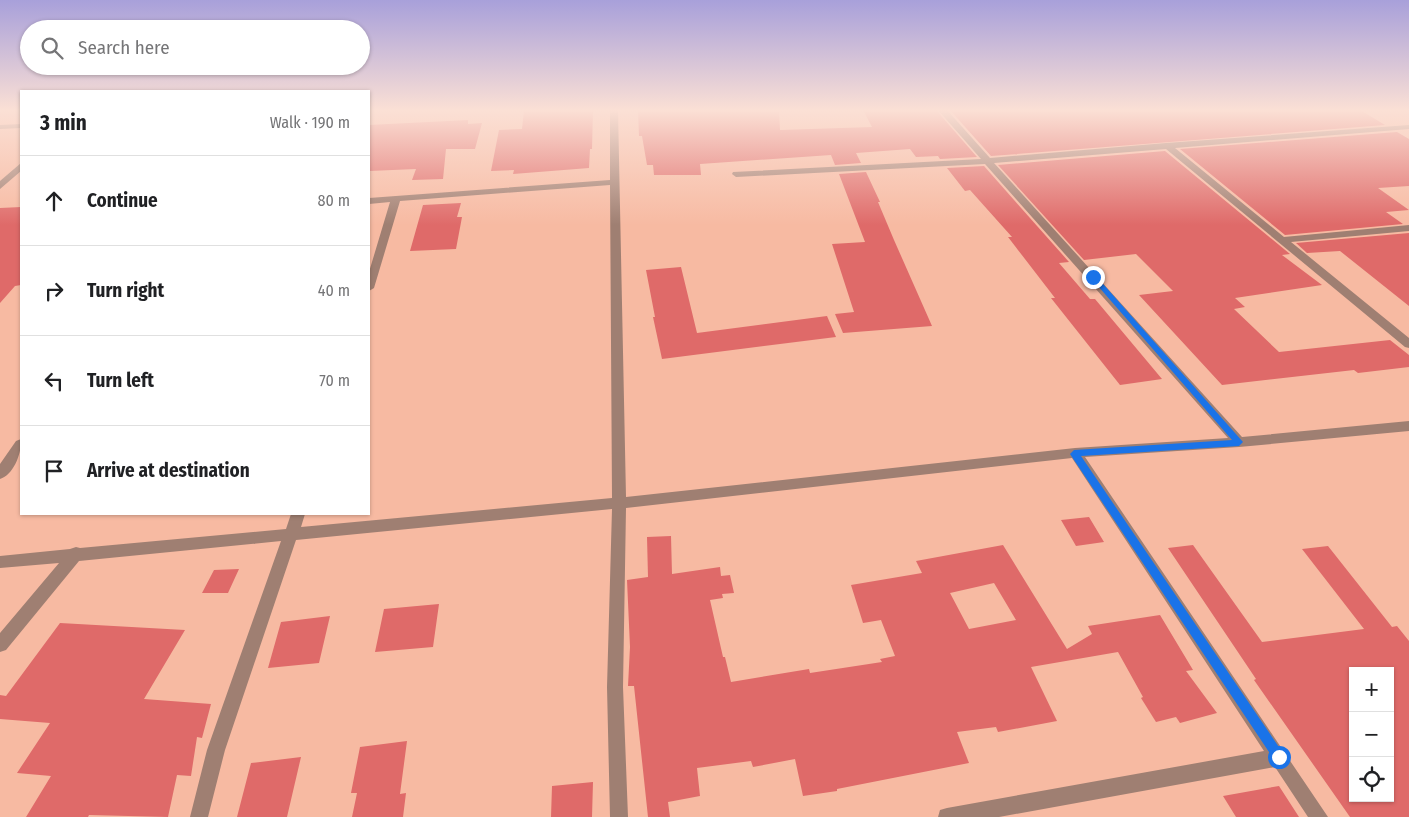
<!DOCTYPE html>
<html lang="en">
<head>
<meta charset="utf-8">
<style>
  body { margin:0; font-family:"Fira Sans Condensed",sans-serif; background:#f6f6f6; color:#202124 }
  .controls { position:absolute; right:15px; bottom:15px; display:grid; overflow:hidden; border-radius:0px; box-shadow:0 1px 4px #0004 }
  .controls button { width:45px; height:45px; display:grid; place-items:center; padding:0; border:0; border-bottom:1px solid #e0e0e0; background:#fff; color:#202124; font:25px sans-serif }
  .stop { position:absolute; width:15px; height:15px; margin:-11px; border:4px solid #1a73e8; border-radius:50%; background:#fff }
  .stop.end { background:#1a73e8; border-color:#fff; box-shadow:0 1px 5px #0008 }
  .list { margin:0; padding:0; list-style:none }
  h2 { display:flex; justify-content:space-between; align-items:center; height:65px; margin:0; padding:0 20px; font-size:21px }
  h2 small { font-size:16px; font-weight:400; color:#757577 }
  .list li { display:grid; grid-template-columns:32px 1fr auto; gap:15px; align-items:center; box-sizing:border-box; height:90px; padding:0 20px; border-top:1px solid #e0e0e0 }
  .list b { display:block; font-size:19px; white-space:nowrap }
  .list em { font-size:16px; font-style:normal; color:#757577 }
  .icon { flex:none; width:28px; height:28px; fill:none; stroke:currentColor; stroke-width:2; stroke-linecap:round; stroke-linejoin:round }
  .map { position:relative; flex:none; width:1409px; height:817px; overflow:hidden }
  .search { position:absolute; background:#fff; box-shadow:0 1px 4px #0004; left:20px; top:20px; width:350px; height:55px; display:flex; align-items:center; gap:12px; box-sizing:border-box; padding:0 18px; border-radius:28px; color:#757577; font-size:19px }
  .panel { position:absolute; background:#fff; box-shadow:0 1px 4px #0004; left:20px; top:90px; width:350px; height:425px; border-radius:0px }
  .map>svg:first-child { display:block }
  .building { fill:#df6a69; fill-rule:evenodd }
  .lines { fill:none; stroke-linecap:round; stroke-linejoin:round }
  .minor { fill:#9f7f72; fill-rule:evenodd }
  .route { fill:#1a73e8 }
</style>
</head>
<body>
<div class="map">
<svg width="1409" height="817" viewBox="0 0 1409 817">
  <rect width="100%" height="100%" fill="#f7baa2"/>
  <!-- building -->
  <path class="building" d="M 524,110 L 593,110 L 592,149 L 590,149 L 589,168 L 513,174 L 514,170 L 491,171 L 499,130 L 522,129 Z
    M 638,110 L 779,110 L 780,130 L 872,127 L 863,110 L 936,110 L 977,157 L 940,159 L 938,156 L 916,157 L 910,149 L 856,153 L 861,163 L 835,165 L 831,155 L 700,164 L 701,175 L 654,175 L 653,165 L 647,165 L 642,136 L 639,136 Z
    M 950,110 L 1360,110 L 1385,125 L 991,156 Z
    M 468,120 L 468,124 L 482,123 L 475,149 L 446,149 L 443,179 L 412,180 L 416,169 L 369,171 L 369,125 Z
    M 1397,132 L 1409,139 L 1409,186 L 1378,188 L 1409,210 L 1386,212 L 1403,224 L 1285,235 L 1180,149 Z
    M 1165,151 L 1290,254 L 1282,255 L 1322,285 L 1235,298 L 1245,307 L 1234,309 L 1279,352 L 1390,340 L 1409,355 L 1409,367 L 1358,373 L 1354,370 L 1222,385 L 1139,295 L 1173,291 L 1136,254 L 1084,260 L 998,165 Z
    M 984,166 L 1069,262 L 1059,263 L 1090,299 L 1095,299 L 1162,379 L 1120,385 L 1051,298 L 1055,298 L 1008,237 L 1012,237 L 970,190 L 965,191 L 947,168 Z
    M 866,172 L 880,202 L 878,202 L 894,240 L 932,326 L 843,333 L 835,314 L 854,312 L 832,244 L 865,242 L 839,174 Z
    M 461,203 L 457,217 L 462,217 L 456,249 L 410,251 L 423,205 Z
    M 21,207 L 21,285 L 15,286 L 0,303 L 0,208 Z
    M 1409,233 L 1409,306 L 1340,251 L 1307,253 L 1296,243 Z
    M 681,267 L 697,333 L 827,316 L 836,337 L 662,359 L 653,317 L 655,317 L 646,270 Z
    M 1089,517 L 1104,542 L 1076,546 L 1061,520 Z
    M 671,536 L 672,574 L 720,567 L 721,576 L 730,575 L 734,593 L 722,594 L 723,598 L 710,600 L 723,657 L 725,657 L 731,682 L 809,669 L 810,673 L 882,662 L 880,659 L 895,656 L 881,620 L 863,623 L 851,585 L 922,573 L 916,561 L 1003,545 L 1067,649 L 1092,634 L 1088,626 L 1160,615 L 1193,670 L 1186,671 L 1217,713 L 1180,723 L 1176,717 L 1156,722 L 1141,698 L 1143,697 L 1118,652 L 1031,667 L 1057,721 L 998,732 L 996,727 L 957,732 L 969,763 L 837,789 L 837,791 L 803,796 L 795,759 L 753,767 L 751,761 L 697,768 L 700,796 L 668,802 L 670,817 L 648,817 L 634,686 L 628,686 L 630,647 L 627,580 L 648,577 L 647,537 ZM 994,583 L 1016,620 L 969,629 L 950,593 Z
    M 1193,545 L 1262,642 L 1364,629 L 1302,549 L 1328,546 L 1392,627 L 1397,626 L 1409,641 L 1409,817 L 1350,817 L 1254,680 L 1256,679 L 1168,548 ZM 1353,671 L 1390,671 L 1390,798 L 1353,798 Z
    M 239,569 L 228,593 L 202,593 L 214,570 Z
    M 439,604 L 433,647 L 375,652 L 384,609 Z
    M 330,616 L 319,663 L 268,668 L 281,622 Z
    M 60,623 L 185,630 L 144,699 L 211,704 L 202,738 L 197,737 L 191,776 L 177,775 L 168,817 L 89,815 L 88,817 L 26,817 L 51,776 L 17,773 L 50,723 L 0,719 L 0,695 L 6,696 Z
    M 407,741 L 400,794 L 406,793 L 403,817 L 352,817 L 357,793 L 351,793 L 360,747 Z
    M 301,757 L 287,817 L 237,817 L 251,763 Z
    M 593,782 L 592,817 L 551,817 L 552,786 Z
    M 1279,786 L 1299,817 L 1236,817 L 1223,796 Z"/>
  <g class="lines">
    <!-- minor -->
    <path class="minor" d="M 610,110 L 618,110 L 626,497 L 1075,448 L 1228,438 L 985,164 L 736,177 L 732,174 L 733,172 L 981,159 L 938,110 L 947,110 L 990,158 L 1166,143 L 1409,125 L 1409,129 L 1175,148 L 1284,237 L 1409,225 L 1409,231 L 1291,242 L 1409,338 L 1409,348 L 1405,347 L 1166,149 L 994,163 L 1242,437 L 1409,421 L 1409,431 L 1239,447 L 1085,457 L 1328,817 L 1308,817 L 1275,767 L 999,817 L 938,817 L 940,810 L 947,808 L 1264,751 L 1072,458 L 626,508 L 623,687 L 628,817 L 610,817 L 607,687 L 612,509 L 296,540 L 225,750 L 208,817 L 190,817 L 207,750 L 281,541 L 79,561 L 6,650 L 0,652 L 0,633 L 59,563 L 0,568 L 0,556 L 70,549 L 76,547 L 80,548 L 286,529 L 291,514 L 305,514 L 301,527 L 612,498 L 610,185 L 400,201 L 374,288 L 369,291 L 369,272 L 390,202 L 369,204 L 369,198 L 610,180 Z
      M 21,124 L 21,128 L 0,129 L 0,125 Z
      M 21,163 L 21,171 L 0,189 L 0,181 Z
      M 21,439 C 22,452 14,475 0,479 L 0,464 L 16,441 Z"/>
  </g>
  <!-- sky -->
  <linearGradient id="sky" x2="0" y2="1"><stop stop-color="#a8a0da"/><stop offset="0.49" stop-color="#fbe0d5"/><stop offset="1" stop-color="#fbe0d5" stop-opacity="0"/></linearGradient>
  <rect width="1409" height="225" fill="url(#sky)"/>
  <!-- route -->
  <path class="route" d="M 1091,276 L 1096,276 L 1243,442 L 1239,446 L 1081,456 L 1283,753 L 1283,761 L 1279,763 L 1275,761 L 1070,454 L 1074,450 L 1232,440 L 1091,278 Z"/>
</svg>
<div class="controls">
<button>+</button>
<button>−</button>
<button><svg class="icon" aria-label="locate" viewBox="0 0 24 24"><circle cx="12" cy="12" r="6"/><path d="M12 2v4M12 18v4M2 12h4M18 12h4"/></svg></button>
</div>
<div class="stop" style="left:1279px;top:757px"></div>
<div class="stop end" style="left:1093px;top:277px"></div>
<div class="search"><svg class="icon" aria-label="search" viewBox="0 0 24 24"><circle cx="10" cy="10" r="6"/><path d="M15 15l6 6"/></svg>Search here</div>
<section class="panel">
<h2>3 min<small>Walk · 190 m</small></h2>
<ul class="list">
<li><svg class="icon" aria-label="ahead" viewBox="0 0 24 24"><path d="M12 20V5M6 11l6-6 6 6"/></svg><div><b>Continue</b></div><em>80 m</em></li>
<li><svg class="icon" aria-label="right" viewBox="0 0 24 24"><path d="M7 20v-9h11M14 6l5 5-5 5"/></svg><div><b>Turn right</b></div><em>40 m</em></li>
<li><svg class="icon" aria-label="left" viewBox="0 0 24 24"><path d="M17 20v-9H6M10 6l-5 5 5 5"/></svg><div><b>Turn left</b></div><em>70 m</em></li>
<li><svg class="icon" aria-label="arrive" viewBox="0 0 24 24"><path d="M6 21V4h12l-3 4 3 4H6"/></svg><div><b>Arrive at destination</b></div></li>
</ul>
</section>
</div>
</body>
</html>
